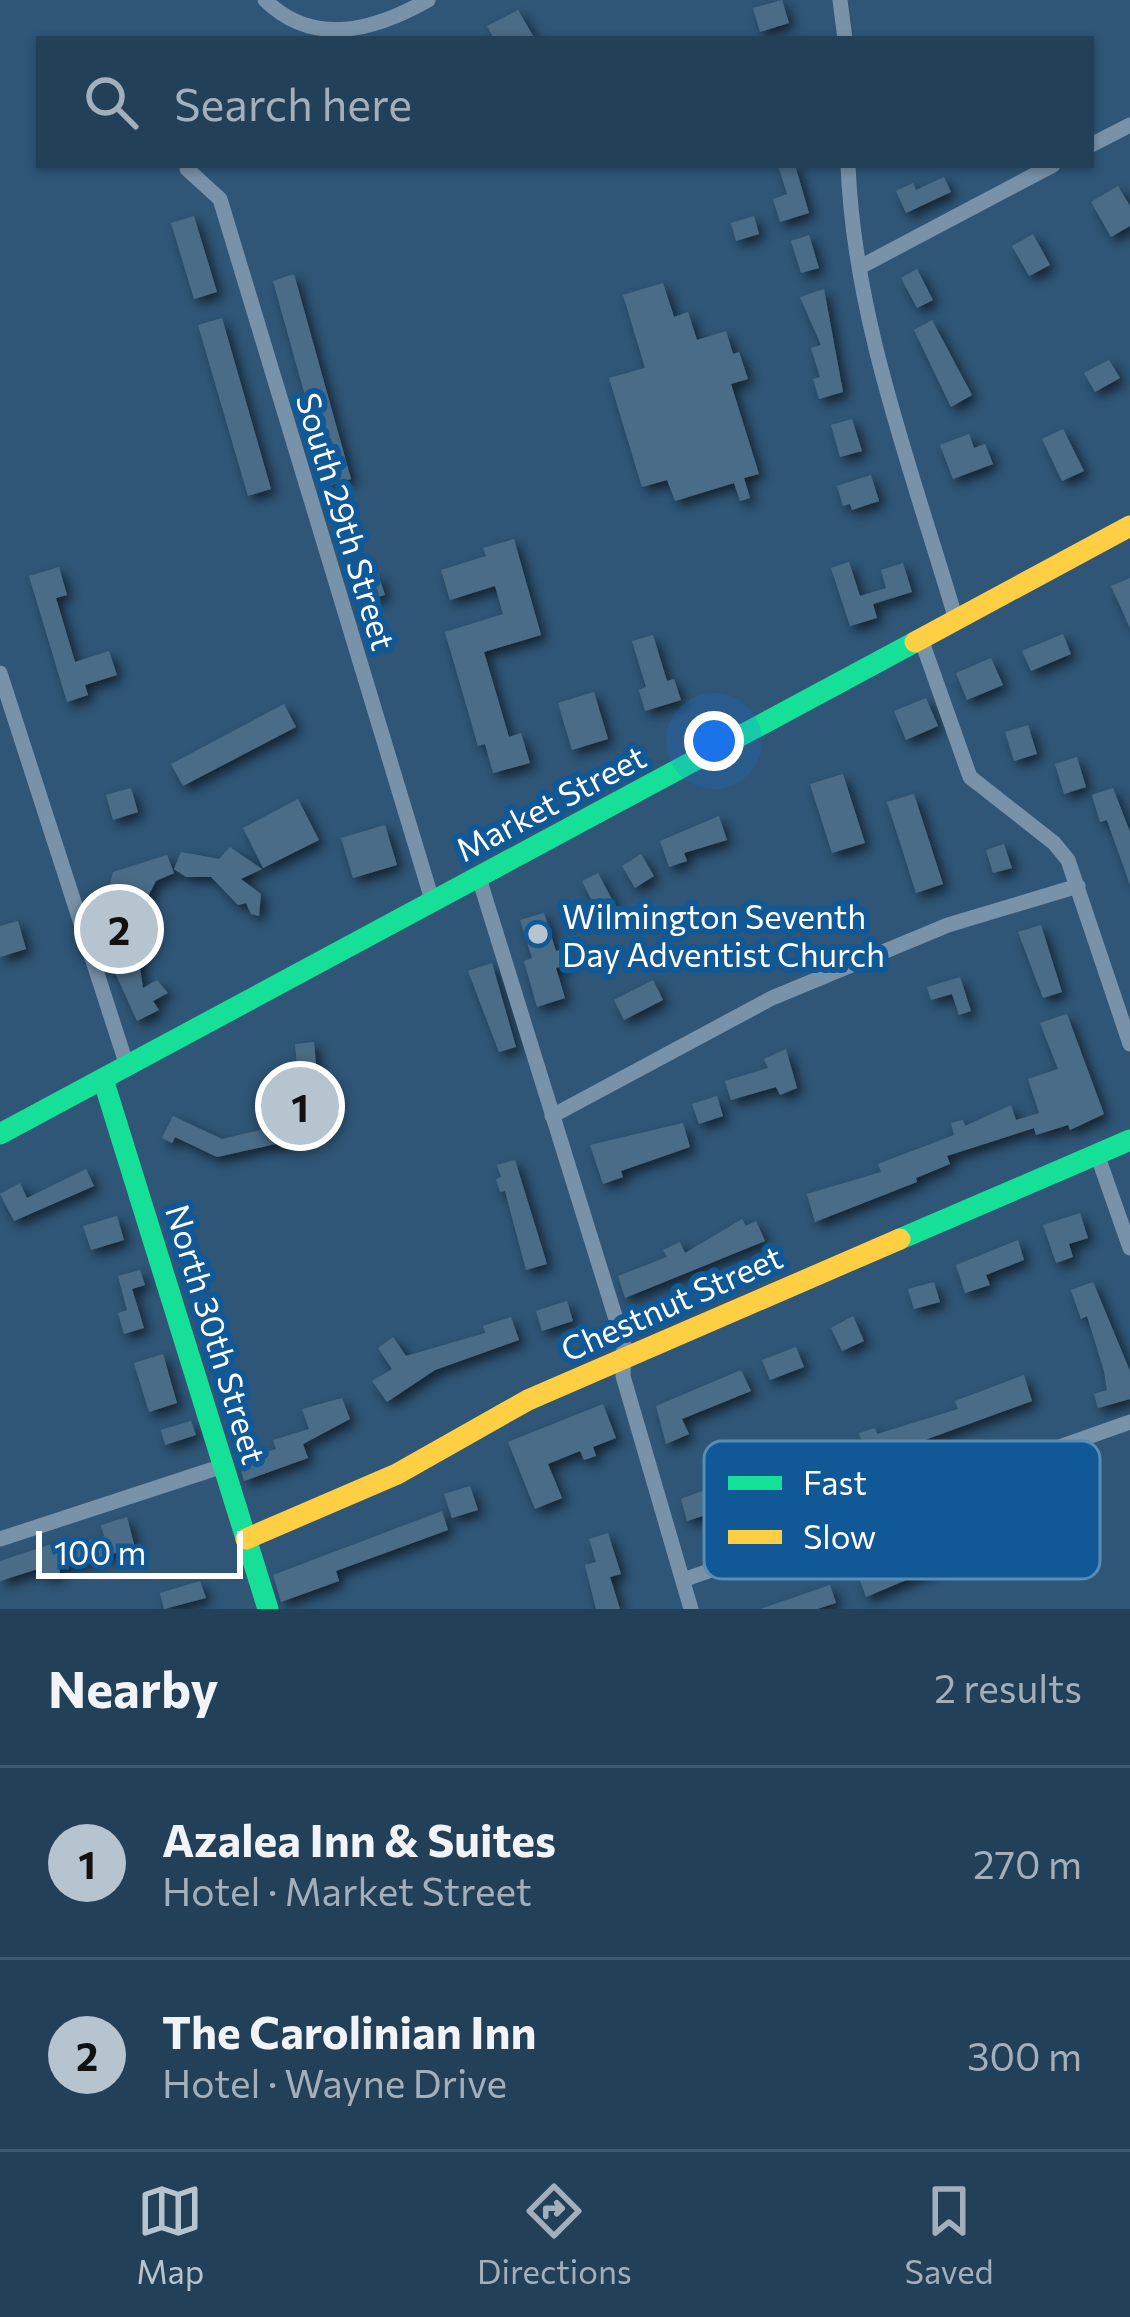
<!DOCTYPE html>
<html lang="en">
<head>
<meta charset="utf-8">
<style>
  body { margin:0; font-family:Commissioner,sans-serif; background:#2b475f; color:#f1f3f6 }
  .scale { position:absolute; left:36px; bottom:30px; width:207px; box-sizing:border-box; padding-left:12px; border:6px solid #fff; border-top:0; font-size:33px; line-height:42px; white-space:nowrap; color:#fff; -webkit-text-stroke:9px #105996; paint-order:stroke }
  .you { position:absolute; left:714px; top:741px; width:42px; height:42px; margin:-30px; border:9px solid #fff; border-radius:50%; background:#1a73e8; box-shadow:0 0 0 18px #1a73e833 }
  .badge { display:grid; place-items:center; width:78px; height:78px; border-radius:50%; background:#b6c4cf; color:#111; font-size:39px; font-weight:700 }
  .pin { position:absolute; translate:-50% -50%; border:6px solid #fff; box-shadow:0 3px 12px #0006 }
  .list { margin:0; padding:0; list-style:none }
  h2 { display:flex; justify-content:space-between; align-items:center; height:156px; margin:0; padding:0 48px; font-size:51px }
  h2 small { font-size:39px; font-weight:400; color:#a3afba }
  .list li { display:grid; grid-template-columns:78px 1fr auto; gap:36px; align-items:center; box-sizing:border-box; height:192px; padding:0 48px; border-top:3px solid #40596f }
  .list b { display:block; font-size:45px; white-space:nowrap }
  .list p { margin:0; font-size:39px; white-space:nowrap; color:#a3afba }
  .list em { font-size:39px; font-style:normal; color:#a3afba }
  .icon { flex:none; width:66px; height:66px; fill:none; stroke:currentColor; stroke-width:2; stroke-linecap:round; stroke-linejoin:round }
  .map { position:relative; flex:none; width:1130px; height:1609px; overflow:hidden }
  .search { position:absolute; background:#234059; box-shadow:0 3px 9px #0004; left:36px; right:36px; top:36px; height:132px; display:flex; align-items:center; gap:30px; box-sizing:border-box; padding:0 42px; border-radius:0px; color:#a3afba; font-size:45px }
  .sheet { height:540px; background:#234059 }
  nav { display:flex; justify-content:space-around; align-items:center; box-sizing:border-box; height:168px; border-top:3px solid #40596f; background:#234059; font-size:33px; color:#a3afba }
  nav a { display:grid; justify-items:center; gap:6px }
  nav .on { color:#b6c4cf }
  .map>svg:first-child { display:block }
  .building { fill:#4c6c86; filter:url(#shadow) }
  .lines { fill:none; stroke-linecap:round; stroke-linejoin:round }
  .street { stroke:#7892a9; stroke-width:15 }
  .fast { stroke:#16e098; stroke-width:21 }
  .slow { stroke:#ffcf43; stroke-width:21 }
  .poi-dot { fill:#b6c4cf; stroke:#105996; stroke-width:4.5 }
  .labels { text-anchor:middle; dominant-baseline:central; stroke-width:12; stroke-linejoin:round; paint-order:stroke }
  .street-label { font-size:33px; fill:#fff; stroke:#105996 }
  .poi-label { font-size:33px; fill:#fff; stroke:#105996; text-anchor:start }
  .key { fill:#105996; stroke:#588bb6; stroke-width:3 }
  .key-label { font-size:33px; fill:#fff }
</style>
</head>
<body>
<div class="map">
<svg width="1130" height="1609" viewBox="0 0 1130 1609">
  <defs>
    <filter id="shadow"><feDropShadow dx="5.5" dy="5.5" stdDeviation="6" flood-color="#0009"/></filter>
  </defs>
  <rect width="100%" height="100%" fill="#2f5677"/>
  <!-- building -->
  <path class="building" d="M 782,0 L 789,23 L 760,32 L 753,8 Z
    M 518,10 L 535,39 L 494,39 L 487,26 Z
    M 778,165 L 795,165 L 809,213 L 780,222 L 773,199 L 787,194 Z
    M 944,177 L 951,192 L 906,213 L 896,191 L 913,183 L 916,190 Z
    M 1118,186 L 1130,206 L 1130,226 L 1111,237 L 1091,202 Z
    M 194,216 L 217,292 L 194,299 L 171,223 Z
    M 754,216 L 759,234 L 736,241 L 731,223 Z
    M 1033,234 L 1050,265 L 1029,276 L 1012,246 Z
    M 809,235 L 819,268 L 801,273 L 791,241 Z
    M 917,269 L 933,300 L 917,308 L 901,278 Z
    M 294,274 L 351,479 L 330,485 L 273,281 Z
    M 663,283 L 674,317 L 688,312 L 697,340 L 726,331 L 733,354 L 739,352 L 748,379 L 731,384 L 759,474 L 744,478 L 750,498 L 740,501 L 734,483 L 675,501 L 667,480 L 642,487 L 609,378 L 645,368 L 623,295 Z
    M 824,289 L 843,392 L 819,399 L 813,379 L 820,377 L 811,348 L 821,345 L 800,297 Z
    M 222,318 L 271,489 L 248,496 L 198,325 Z
    M 932,320 L 972,395 L 951,407 L 914,330 Z
    M 1109,360 L 1120,378 L 1095,392 L 1084,373 Z
    M 852,419 L 862,451 L 840,457 L 831,425 Z
    M 1063,429 L 1084,471 L 1062,481 L 1042,439 Z
    M 969,434 L 974,448 L 985,444 L 993,464 L 953,479 L 940,445 Z
    M 871,475 L 879,501 L 852,510 L 850,504 L 843,506 L 837,486 Z
    M 514,539 L 541,635 L 484,652 L 509,737 L 521,733 L 530,763 L 493,773 L 485,744 L 478,746 L 445,632 L 503,614 L 495,586 L 450,600 L 441,570 L 486,556 L 483,548 Z
    M 849,562 L 860,596 L 886,588 L 881,570 L 903,563 L 912,592 L 873,604 L 877,618 L 850,626 L 831,568 Z
    M 59,567 L 67,595 L 56,598 L 75,662 L 109,651 L 117,675 L 85,685 L 88,695 L 67,702 L 29,576 Z
    M 378,574 L 385,595 L 358,603 L 352,582 Z
    M 1130,578 L 1130,628 L 1111,586 Z
    M 1063,634 L 1071,654 L 1031,671 L 1022,651 Z
    M 653,635 L 667,681 L 674,679 L 681,700 L 645,711 L 639,690 L 646,687 L 632,641 Z
    M 991,658 L 1003,685 L 967,700 L 956,673 Z
    M 594,692 L 608,739 L 572,750 L 558,703 Z
    M 926,698 L 938,726 L 906,740 L 894,711 Z
    M 284,704 L 296,727 L 183,786 L 171,764 Z
    M 1028,725 L 1037,754 L 1014,761 L 1005,732 Z
    M 1077,757 L 1086,787 L 1064,794 L 1055,764 Z
    M 843,774 L 865,843 L 832,853 L 810,784 Z
    M 131,788 L 138,812 L 113,820 L 106,795 Z
    M 1113,788 L 1130,832 L 1130,885 L 1107,820 L 1100,822 L 1092,795 Z
    M 914,794 L 943,884 L 916,893 L 887,802 Z
    M 298,799 L 319,840 L 263,868 L 243,828 Z
    M 719,816 L 727,840 L 684,853 L 687,861 L 669,867 L 660,841 Z
    M 385,825 L 397,865 L 353,878 L 341,838 Z
    M 1004,844 L 1012,868 L 993,873 L 986,850 Z
    M 230,847 L 262,869 L 241,879 L 261,894 L 259,916 L 251,914 L 246,903 L 238,905 L 211,877 L 186,877 L 174,869 L 181,852 L 219,859 Z
    M 641,854 L 654,876 L 635,888 L 622,866 Z
    M 167,855 L 174,873 L 156,881 L 136,919 L 145,940 L 140,941 L 144,952 L 138,954 L 143,988 L 157,980 L 168,993 L 153,1001 L 159,1010 L 137,1021 L 97,933 L 113,872 Z
    M 598,873 L 616,907 L 599,915 L 582,881 Z
    M 544,913 L 556,951 L 565,948 L 569,964 L 556,968 L 565,998 L 537,1007 L 524,961 L 532,958 L 520,920 Z
    M 18,921 L 26,949 L 0,957 L 0,926 Z
    M 1041,925 L 1062,992 L 1043,998 L 1018,932 Z
    M 492,963 L 516,1047 L 499,1052 L 468,971 Z
    M 960,977 L 971,1011 L 959,1015 L 952,994 L 931,1000 L 927,987 Z
    M 653,980 L 663,1000 L 624,1020 L 614,1000 Z
    M 1067,1014 L 1104,1114 L 1070,1130 L 1068,1125 L 1036,1135 L 1034,1128 L 947,1156 L 950,1164 L 916,1178 L 917,1182 L 815,1222 L 807,1194 L 881,1172 L 878,1164 L 954,1135 L 951,1123 L 963,1120 L 965,1126 L 1011,1105 L 1016,1120 L 1039,1113 L 1028,1079 L 1058,1069 L 1040,1023 Z
    M 314,1042 L 319,1095 L 285,1142 L 217,1157 L 175,1137 L 172,1143 L 162,1138 L 173,1116 L 222,1139 L 273,1127 L 299,1090 L 295,1044 Z
    M 786,1049 L 797,1088 L 780,1095 L 776,1087 L 731,1100 L 725,1081 L 768,1068 L 764,1059 Z
    M 717,1096 L 723,1116 L 699,1124 L 692,1104 Z
    M 683,1123 L 690,1147 L 621,1171 L 623,1177 L 603,1184 L 590,1145 Z
    M 515,1160 L 547,1264 L 526,1270 L 505,1191 L 500,1192 L 496,1179 L 501,1177 L 497,1165 Z
    M 86,1169 L 94,1186 L 14,1221 L 0,1194 L 20,1183 L 27,1198 Z
    M 1080,1213 L 1088,1238 L 1069,1244 L 1073,1257 L 1056,1263 L 1043,1225 Z
    M 117,1216 L 124,1240 L 91,1250 L 83,1226 Z
    M 742,1219 L 746,1226 L 756,1221 L 765,1241 L 625,1298 L 618,1276 L 667,1257 L 663,1250 L 680,1242 L 685,1253 Z
    M 1018,1240 L 1024,1260 L 986,1275 L 990,1285 L 965,1293 L 956,1265 Z
    M 140,1270 L 145,1285 L 132,1289 L 144,1328 L 124,1334 L 118,1313 L 127,1310 L 118,1276 Z
    M 934,1282 L 940,1302 L 914,1309 L 908,1289 Z
    M 1093,1282 L 1130,1371 L 1130,1399 L 1098,1408 L 1094,1394 L 1107,1390 L 1104,1371 L 1087,1316 L 1081,1319 L 1071,1290 Z
    M 567,1301 L 573,1321 L 542,1331 L 536,1311 Z
    M 853,1316 L 864,1341 L 842,1351 L 831,1328 Z
    M 511,1317 L 519,1340 L 435,1370 L 387,1402 L 372,1381 L 392,1369 L 378,1348 L 393,1337 L 406,1356 L 485,1333 L 483,1326 Z
    M 796,1347 L 804,1367 L 770,1380 L 762,1360 Z
    M 163,1354 L 177,1403 L 149,1412 L 134,1363 Z
    M 741,1370 L 751,1391 L 682,1419 L 689,1434 L 666,1444 L 656,1406 Z
    M 1024,1375 L 1032,1401 L 867,1461 L 859,1433 L 875,1428 L 877,1434 L 958,1409 L 955,1401 Z
    M 342,1398 L 350,1419 L 303,1444 L 308,1458 L 244,1481 L 238,1460 L 276,1449 L 273,1440 L 309,1429 L 302,1409 Z
    M 603,1404 L 616,1438 L 593,1447 L 596,1456 L 584,1460 L 580,1451 L 548,1464 L 562,1498 L 535,1509 L 508,1442 Z
    M 191,1421 L 196,1435 L 165,1445 L 161,1430 Z
    M 840,1450 L 846,1470 L 687,1521 L 681,1499 L 758,1470 L 760,1475 L 785,1468 L 782,1459 L 799,1454 L 801,1462 Z
    M 470,1486 L 478,1510 L 452,1518 L 444,1494 Z
    M 442,1511 L 448,1530 L 336,1571 L 339,1581 L 281,1602 L 273,1575 Z
    M 127,1517 L 135,1548 L 59,1568 L 60,1573 L 44,1578 L 41,1568 L 0,1581 L 0,1561 L 51,1544 L 53,1551 L 104,1536 L 101,1525 Z
    M 608,1533 L 621,1574 L 610,1577 L 620,1609 L 596,1609 L 585,1565 L 596,1562 L 589,1539 Z
    M 931,1548 L 937,1567 L 866,1597 L 859,1577 Z
    M 200,1581 L 206,1598 L 164,1609 L 160,1593 Z
    M 830,1585 L 836,1603 L 817,1609 L 760,1609 Z"/>
  <g class="lines">
    <!-- street -->
    <path class="street" d="M 265,0 C 314,48 375,30 428,0
      M 840,0 L 845,39
      M 1091,145 L 1130,125
      M 848,165 C 854,320 913,473 956,620
      M 187,169 L 220,199 L 433,903
      M 860,267 L 1053,165
      M 921,639 L 970,777 L 1054,843 L 1068,860 L 1130,1044
      M 0,673 L 127,1066
      M 479,878 L 624,1345 L 623,1376 L 691,1609
      M 552,1116 L 772,998 L 948,925 L 1078,886
      M 1097,1154 L 1130,1248
      M 0,1539 L 223,1466
      M 686,1579 L 1130,1422"/>
    <!-- fast -->
    <path class="fast" d="M 103,1079 L 268,1609
      M 0,1134 L 915,642
      M 900,1239 L 1130,1140"/>
    <!-- slow -->
    <path class="slow" d="M 915,642 L 1130,526
      M 246,1539 L 397,1474 L 528,1400 L 900,1239"/>
  </g>
  <!-- markers -->
  <circle class="poi-dot" cx="538" cy="934" r="12"/>
  <g class="labels">
    <!-- street labels -->
    <g class="street-label">
      <text transform="translate(347 521) rotate(73)">South 29th Street</text>
      <text transform="translate(550 802) rotate(-28)">Market Street</text>
      <text transform="translate(671 1302) rotate(-24)">Chestnut Street</text>
      <text transform="translate(217 1334) rotate(73)">North 30th Street</text>
    </g>
    <!-- poi labels -->
    <g class="poi-label">
      <text x="562" y="915">Wilmington Seventh<tspan x="562" dy="38">Day Adventist Church</tspan></text>
    </g>
  </g>
  <!-- legend -->
  <rect x="704" y="1441" width="396" height="138" rx="18" class="key"/>
  <rect x="728" y="1476" width="54" height="14" fill="#16e098"/>
  <rect x="728" y="1530" width="54" height="14" fill="#ffcf43"/>
  <g class="key-label">
    <text x="803" y="1495">Fast</text>
    <text x="803" y="1549">Slow</text>
  </g>
</svg>
<div class="scale">100 m</div>
<div class="you"></div>
<div class="pin badge" style="left:300px;top:1106px">1</div>
<div class="pin badge" style="left:119px;top:929px">2</div>
<div class="search"><svg class="icon" aria-label="search" viewBox="0 0 24 24"><circle cx="10" cy="10" r="6"/><path d="M15 15l6 6"/></svg>Search here</div>
</div>
<section class="sheet">
<h2>Nearby<small>2 results</small></h2>
<ul class="list">
<li><span class="badge">1</span><div><b>Azalea Inn &amp; Suites</b><p>Hotel · Market Street</p></div><em>270 m</em></li>
<li><span class="badge">2</span><div><b>The Carolinian Inn</b><p>Hotel · Wayne Drive</p></div><em>300 m</em></li>
</ul>
</section>
<nav>
<a class="on"><svg class="icon" aria-label="map" viewBox="0 0 24 24"><path d="M3 6l6-2 6 2 6-2v14l-6 2-6-2-6 2zM9 4v14M15 6v14"/></svg>Map</a>
<a><svg class="icon" aria-label="directions" viewBox="0 0 24 24"><path d="M12 3l9 9-9 9-9-9zM9 14v-3h6M13 9l2 2-2 2"/></svg>Directions</a>
<a><svg class="icon" aria-label="saved" viewBox="0 0 24 24"><path d="M7 4h10v16l-5-4-5 4z"/></svg>Saved</a>
</nav>
</body>
</html>
